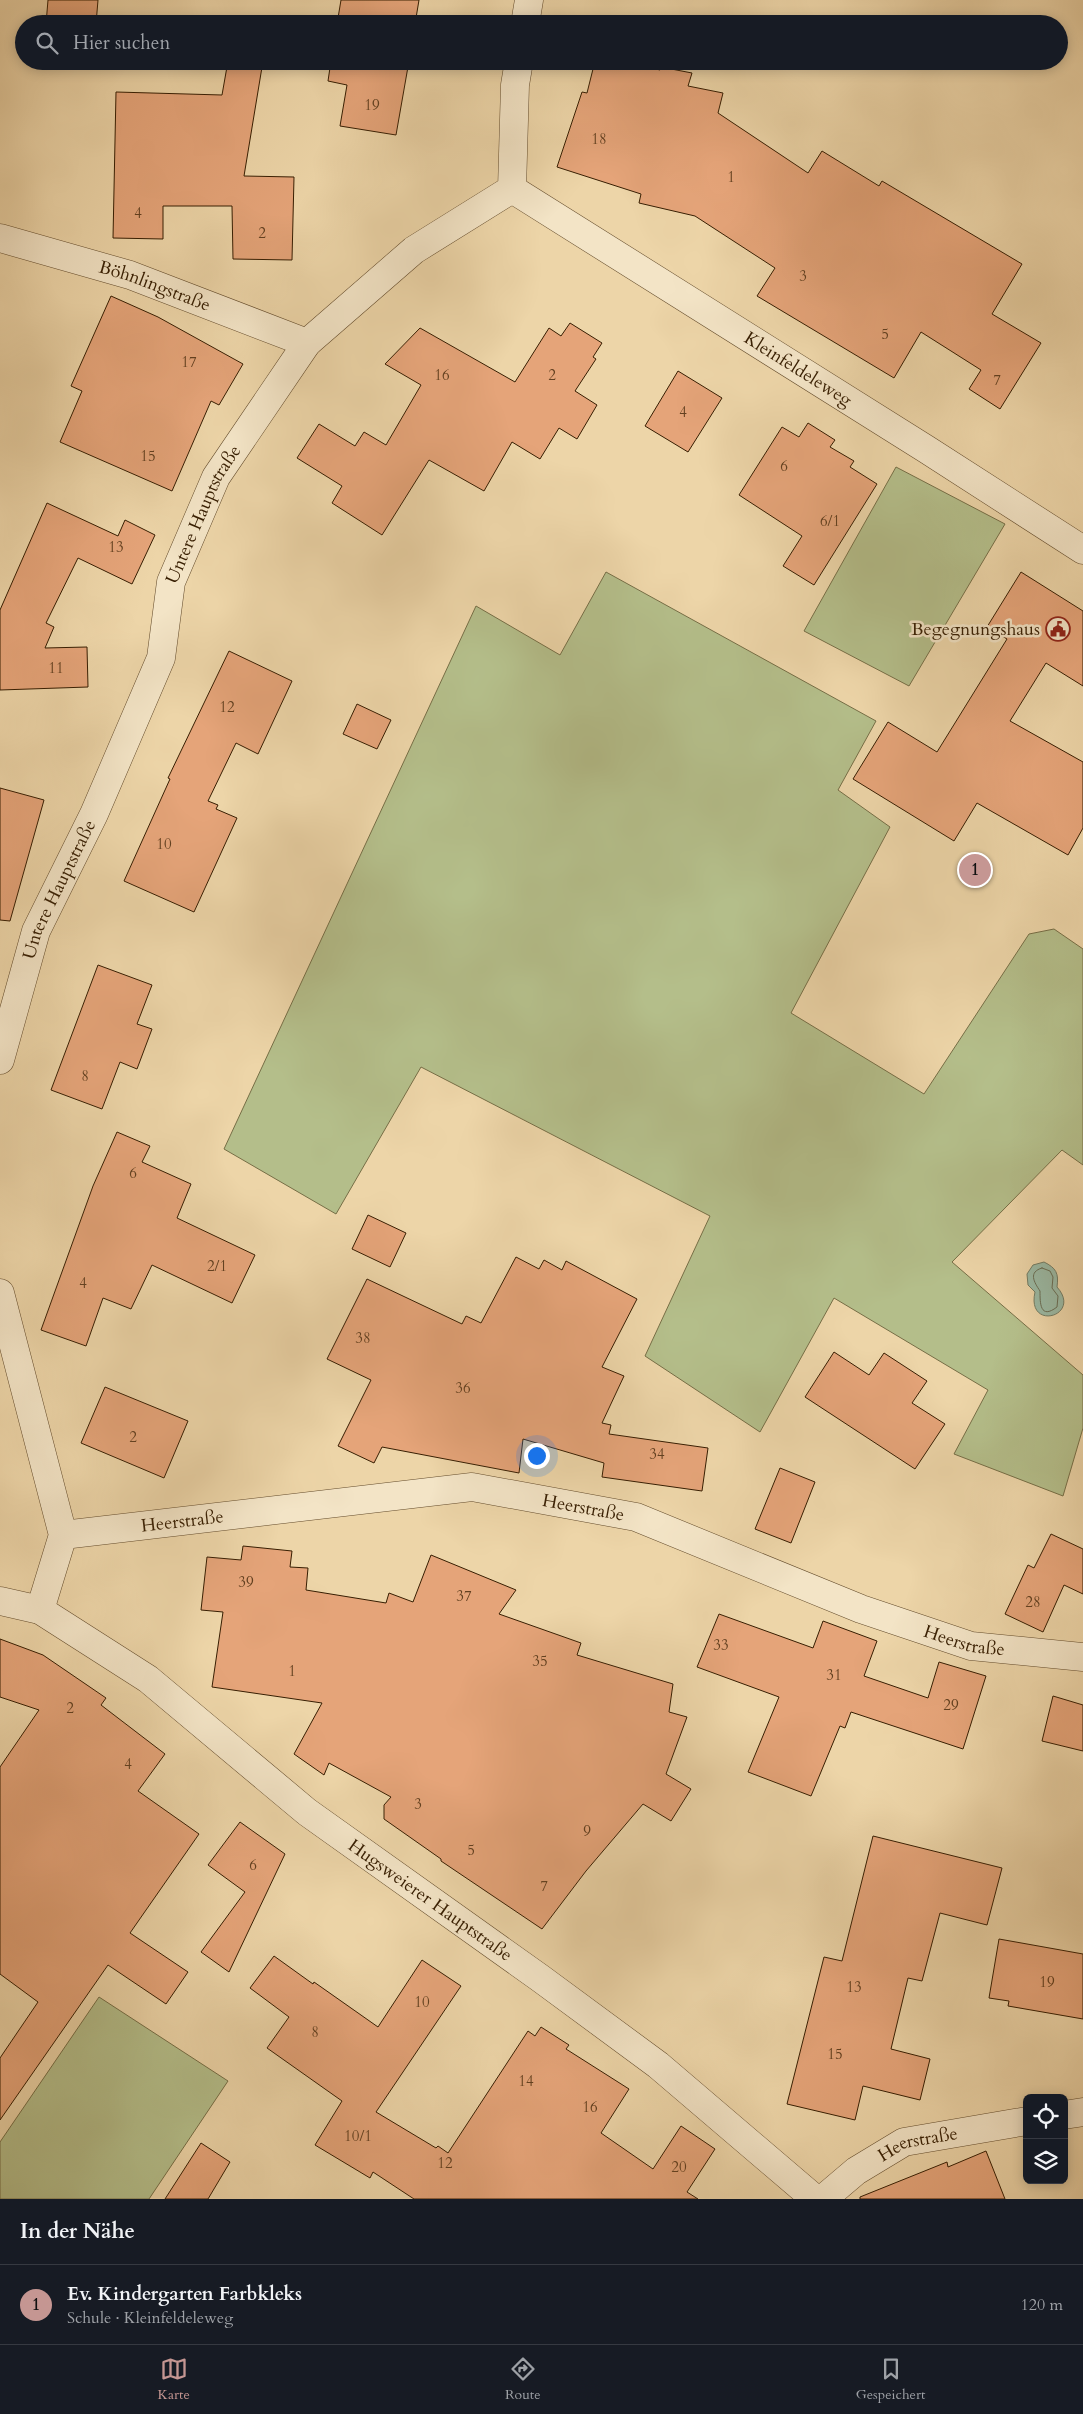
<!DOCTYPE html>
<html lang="de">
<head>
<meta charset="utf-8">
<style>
  body { margin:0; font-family:Cardo,serif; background:#242831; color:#f1f3f6 }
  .controls { position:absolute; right:15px; bottom:15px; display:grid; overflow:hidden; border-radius:8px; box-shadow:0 2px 12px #0003 }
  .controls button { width:45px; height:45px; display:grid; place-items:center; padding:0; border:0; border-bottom:1px solid #363941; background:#171b24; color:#f1f3f6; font:25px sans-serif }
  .you { position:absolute; left:536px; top:1455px; width:18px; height:18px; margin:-12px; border:4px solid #fff; border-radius:50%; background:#1a73e8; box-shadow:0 0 0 8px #1a73e833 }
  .badge { display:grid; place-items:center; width:32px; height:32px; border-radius:50%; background:#c59692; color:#111; font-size:16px; font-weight:700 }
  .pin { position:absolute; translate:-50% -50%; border:2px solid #fff; box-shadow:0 1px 5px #0006 }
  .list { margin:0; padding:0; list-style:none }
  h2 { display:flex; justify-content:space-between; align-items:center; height:65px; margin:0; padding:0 20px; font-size:21px }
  h2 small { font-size:16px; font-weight:400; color:#9ea1a6 }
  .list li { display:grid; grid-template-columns:32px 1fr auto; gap:15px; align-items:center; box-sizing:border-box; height:80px; padding:0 20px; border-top:1px solid #363941 }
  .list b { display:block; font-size:19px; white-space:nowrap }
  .list p { margin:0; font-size:16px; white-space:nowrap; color:#9ea1a6 }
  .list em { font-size:16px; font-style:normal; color:#9ea1a6 }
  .icon { flex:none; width:28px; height:28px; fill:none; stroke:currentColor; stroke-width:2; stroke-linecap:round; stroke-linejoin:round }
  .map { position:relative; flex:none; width:1083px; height:2199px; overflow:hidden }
  .search { position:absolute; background:#171b24; box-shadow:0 2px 12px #0003; left:15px; right:15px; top:15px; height:55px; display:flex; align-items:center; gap:12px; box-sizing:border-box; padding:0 18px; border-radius:28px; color:#9ea1a6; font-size:19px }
  .sheet { height:145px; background:#171b24 }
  nav { display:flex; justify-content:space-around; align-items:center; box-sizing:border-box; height:70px; border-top:1px solid #363941; background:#171b24; font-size:14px; color:#9ea1a6 }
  nav a { display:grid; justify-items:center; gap:2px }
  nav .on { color:#c59692 }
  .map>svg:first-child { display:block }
  .green { fill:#b4be8a; stroke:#766e46 }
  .water { fill:#9ab9a4; stroke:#727b63 }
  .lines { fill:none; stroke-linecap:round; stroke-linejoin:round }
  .shore { stroke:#686c53; stroke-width:1 }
  .building { fill:#e5a479; stroke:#371e02 }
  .street-casing { stroke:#644c2c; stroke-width:29 }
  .street { stroke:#f3e4c6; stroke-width:28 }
  .labels { text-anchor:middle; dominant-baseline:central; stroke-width:5; stroke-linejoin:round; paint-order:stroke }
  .number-label { font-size:15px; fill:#624020 }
  .street-label { font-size:18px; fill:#371e02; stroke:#f3e4c6 }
  .poi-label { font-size:18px; fill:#371e02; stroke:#f3e4c6; text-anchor:end }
</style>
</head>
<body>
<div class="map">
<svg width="1083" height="2199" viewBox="0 0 1083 2199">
  <rect width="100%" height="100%" fill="#edd5a8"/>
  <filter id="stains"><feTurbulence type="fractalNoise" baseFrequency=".004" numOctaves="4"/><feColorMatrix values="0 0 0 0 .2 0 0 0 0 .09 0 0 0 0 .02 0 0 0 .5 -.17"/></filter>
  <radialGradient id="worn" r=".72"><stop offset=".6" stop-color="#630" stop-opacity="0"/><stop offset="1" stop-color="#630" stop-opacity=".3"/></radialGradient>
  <!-- green -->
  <path class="green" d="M 896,467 L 1005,524 L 909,686 L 804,631 Z
    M 606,572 L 876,721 L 838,790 L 890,827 L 791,1013 L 924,1094 L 1029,934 L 1054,929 L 1083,949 L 1083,1165 L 1062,1150 L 952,1262 L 1083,1375 L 1083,1428 L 1063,1496 L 954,1454 L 988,1390 L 834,1298 L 760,1432 L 645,1356 L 710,1216 L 421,1067 L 336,1214 L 224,1149 L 476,606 L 560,655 Z
    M 99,1997 L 228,2081 L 149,2199 L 0,2199 L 0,2142 Z"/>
  <!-- water -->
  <path class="water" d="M 1044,1262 C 1056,1268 1059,1273 1057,1287 C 1083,1316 1026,1332 1035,1292 L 1028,1285 L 1027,1274 L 1033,1265 Z"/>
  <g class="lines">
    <!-- shore -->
    <path class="shore" d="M 1042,1268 L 1050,1271 L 1053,1277 L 1052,1288 L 1058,1296 L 1057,1307 C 1040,1320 1040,1303 1040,1291 C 1034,1282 1028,1272 1042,1268 Z"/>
  </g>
  <!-- building -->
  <path class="building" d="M 48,0 L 98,0 L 96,24 L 46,24 Z
    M 341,0 L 419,0 L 415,24 L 337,24 Z
    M 228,61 L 263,61 L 244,176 L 294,177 L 292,260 L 233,259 L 232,206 L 163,206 L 163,239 L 113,238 L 116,92 L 222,95 Z
    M 331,61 L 409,61 L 396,135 L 340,126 L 347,85 L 328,81 Z
    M 595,61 L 625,61 L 660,70 L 661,67 L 692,73 L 688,86 L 723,93 L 718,113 L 808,173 L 822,151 L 879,186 L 882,181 L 1022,264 L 992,314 L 1041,343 L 1000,409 L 969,389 L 981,370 L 921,332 L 894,378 L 757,296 L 775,268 L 695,216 L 639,203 L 641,194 L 557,167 L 582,92 L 587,93 Z
    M 111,296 L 158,317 L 243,364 L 219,405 L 211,401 L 172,491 L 60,442 L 82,391 L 71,386 Z
    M 570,323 L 602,343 L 593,357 L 596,359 L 575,391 L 597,405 L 577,439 L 559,428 L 540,459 L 512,442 L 484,491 L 429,460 L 382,535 L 332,503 L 342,486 L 297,458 L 319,424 L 355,446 L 364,432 L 386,445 L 421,385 L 385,364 L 420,328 L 515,382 L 549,328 L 561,336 Z
    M 678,371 L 722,398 L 688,452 L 645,426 Z
    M 808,423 L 835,440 L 830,447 L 854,461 L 850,467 L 877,484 L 814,585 L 783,566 L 802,536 L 739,495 L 782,427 L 799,437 Z
    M 47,503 L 118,536 L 125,520 L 155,535 L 132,584 L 78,558 L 46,623 L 54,627 L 45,648 L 87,647 L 88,687 L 0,690 L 0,610 Z
    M 1021,572 L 1083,611 L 1083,686 L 1046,663 L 1010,721 L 1083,762 L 1083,828 L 1068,855 L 977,803 L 954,841 L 853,779 L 888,722 L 937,752 L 1007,639 L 987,627 Z
    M 229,651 L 292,681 L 258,754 L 236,743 L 208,801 L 218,805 L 216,809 L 237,818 L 194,912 L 124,881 L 170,779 L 168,778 Z
    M 357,704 L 391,720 L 377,749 L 343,734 Z
    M 0,788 L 44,800 L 10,921 L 0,920 Z
    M 98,965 L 152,985 L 137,1024 L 152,1029 L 137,1069 L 120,1062 L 102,1109 L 51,1090 Z
    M 117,1132 L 150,1146 L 142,1162 L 191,1184 L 177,1218 L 255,1255 L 232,1303 L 152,1265 L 131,1309 L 103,1298 L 86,1346 L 41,1330 L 93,1186 Z
    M 368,1215 L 406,1233 L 390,1267 L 352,1249 Z
    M 516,1257 L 539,1269 L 544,1260 L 562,1270 L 566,1261 L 637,1299 L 602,1367 L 624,1376 L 602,1423 L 611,1425 L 609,1434 L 708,1448 L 702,1491 L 602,1477 L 604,1463 L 523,1439 L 519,1473 L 382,1447 L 374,1463 L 338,1446 L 371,1380 L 327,1359 L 367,1279 L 462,1324 L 466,1316 L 481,1323 Z
    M 834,1352 L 869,1375 L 884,1353 L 927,1381 L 912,1403 L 945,1424 L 915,1469 L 805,1397 Z
    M 105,1387 L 188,1421 L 164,1478 L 81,1443 Z
    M 780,1468 L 815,1482 L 791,1543 L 755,1529 Z
    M 1051,1534 L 1083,1549 L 1083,1594 L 1064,1585 L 1043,1632 L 1005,1614 L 1028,1565 L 1034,1568 Z
    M 243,1546 L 292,1551 L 290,1567 L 308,1568 L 306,1590 L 386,1603 L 389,1593 L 413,1602 L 431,1555 L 516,1590 L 499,1614 L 581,1643 L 577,1655 L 673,1684 L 669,1712 L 687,1717 L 666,1774 L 691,1789 L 671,1821 L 643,1804 L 586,1871 L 542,1929 L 441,1861 L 441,1859 L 384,1819 L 384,1805 L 391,1797 L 329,1763 L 324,1775 L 294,1754 L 322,1703 L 212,1687 L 223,1612 L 201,1610 L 207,1557 L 241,1560 Z
    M 719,1614 L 813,1648 L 823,1621 L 877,1641 L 864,1676 L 928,1698 L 939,1662 L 986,1676 L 963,1749 L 851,1712 L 845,1728 L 840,1726 L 811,1796 L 748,1772 L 779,1697 L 697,1667 Z
    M 0,1639 L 43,1655 L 106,1698 L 101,1705 L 165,1754 L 138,1791 L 199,1834 L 130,1933 L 188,1972 L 166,2004 L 108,1965 L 0,2120 L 0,2058 L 38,2002 L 0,1974 L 0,1767 L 39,1710 L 0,1697 Z
    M 1053,1696 L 1083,1705 L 1083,1751 L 1042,1741 Z
    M 240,1822 L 285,1854 L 229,1972 L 201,1952 L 245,1892 L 208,1865 Z
    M 873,1836 L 1002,1868 L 987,1925 L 940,1913 L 922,1981 L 908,1978 L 891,2049 L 930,2059 L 920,2100 L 863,2086 L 855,2120 L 787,2104 L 824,1957 L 842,1961 Z
    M 999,1939 L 1083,1954 L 1083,2019 L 1008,2006 L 1009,2001 L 989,1998 Z
    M 274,1956 L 313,1984 L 314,1982 L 378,2027 L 422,1960 L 461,1986 L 376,2112 L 436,2148 L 438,2146 L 448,2153 L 528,2031 L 535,2036 L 541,2027 L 569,2045 L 566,2049 L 629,2089 L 601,2133 L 653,2169 L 681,2126 L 715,2149 L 687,2192 L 698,2199 L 414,2199 L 373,2172 L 370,2178 L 315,2145 L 342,2101 L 267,2048 L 289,2017 L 250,1988 Z
    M 201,2143 L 230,2162 L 208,2199 L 165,2199 Z
    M 986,2151 L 1005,2199 L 860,2199 L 860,2197 L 947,2162 L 948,2167 Z"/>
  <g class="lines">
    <!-- street casing -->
    <g class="street-casing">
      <g id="street">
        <path d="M 525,24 L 529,0"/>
        <path id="s1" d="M 512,189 L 926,449 L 1083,550"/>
        <path id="s2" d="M 0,238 L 130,275 L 307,343"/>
        <path id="s3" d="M 0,1060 L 36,931 L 94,814 L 161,658 L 171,582 L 216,477 L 307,343 L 414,250 L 512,189 L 515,85 L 519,61"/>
        <path d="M 0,1293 L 63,1535 L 40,1610"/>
        <path id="s4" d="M 63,1535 L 472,1487 L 636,1517 L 861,1609 L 971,1646 L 1083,1657"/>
        <path id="s5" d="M 0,1601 L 40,1610 L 148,1679 L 307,1812 L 540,1978 L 658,2065 L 815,2199"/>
        <path d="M 1064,2115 L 1083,2112"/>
        <path id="s6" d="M 823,2199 L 856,2171 L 904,2142 L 1027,2121"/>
      </g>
    </g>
    <!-- street -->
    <use href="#street" class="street"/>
  </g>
  <!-- icons -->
  <defs>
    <g id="civic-ring" transform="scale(1.25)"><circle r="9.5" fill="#f3e4c6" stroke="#8f2418" stroke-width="1.5"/><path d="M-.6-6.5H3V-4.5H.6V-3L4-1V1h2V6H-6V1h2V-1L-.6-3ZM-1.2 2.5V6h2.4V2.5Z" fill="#8f2418"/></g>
  </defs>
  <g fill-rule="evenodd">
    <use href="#civic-ring" x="1058" y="629"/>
  </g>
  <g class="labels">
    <!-- number labels -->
    <g class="number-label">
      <text x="372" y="105">19</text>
      <text x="599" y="139">18</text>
      <text x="731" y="177">1</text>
      <text x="138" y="213">4</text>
      <text x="262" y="233">2</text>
      <text x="803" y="276">3</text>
      <text x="885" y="334">5</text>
      <text x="189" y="362">17</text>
      <text x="442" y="375">16</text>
      <text x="552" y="375">2</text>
      <text x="997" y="380">7</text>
      <text x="683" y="412">4</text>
      <text x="148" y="456">15</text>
      <text x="784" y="466">6</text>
      <text x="830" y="521">6/1</text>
      <text x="116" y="547">13</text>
      <text x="56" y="668">11</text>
      <text x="227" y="707">12</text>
      <text x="164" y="844">10</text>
      <text x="85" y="1076">8</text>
      <text x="133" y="1173">6</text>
      <text x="217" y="1266">2/1</text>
      <text x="83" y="1283">4</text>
      <text x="363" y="1338">38</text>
      <text x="463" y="1388">36</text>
      <text x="133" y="1437">2</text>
      <text x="657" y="1454">34</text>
      <text x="246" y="1582">39</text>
      <text x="464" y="1596">37</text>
      <text x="1033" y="1602">28</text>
      <text x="721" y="1645">33</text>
      <text x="540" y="1661">35</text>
      <text x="292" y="1671">1</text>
      <text x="834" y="1675">31</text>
      <text x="951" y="1705">29</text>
      <text x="70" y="1708">2</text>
      <text x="128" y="1764">4</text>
      <text x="418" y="1804">3</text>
      <text x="587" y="1831">9</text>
      <text x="471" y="1850">5</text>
      <text x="253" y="1865">6</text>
      <text x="544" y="1886">7</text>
      <text x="1047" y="1982">19</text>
      <text x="854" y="1987">13</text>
      <text x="422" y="2002">10</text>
      <text x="315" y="2032">8</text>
      <text x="835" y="2054">15</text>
      <text x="526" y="2081">14</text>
      <text x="590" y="2107">16</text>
      <text x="358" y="2136">10/1</text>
      <text x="445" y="2163">12</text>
      <text x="679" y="2167">20</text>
    </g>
    <!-- street labels -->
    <g class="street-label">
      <text stroke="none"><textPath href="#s2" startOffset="162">Böhnlingstraße</textPath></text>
      <text stroke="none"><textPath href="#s1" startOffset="338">Kleinfeldeleweg</textPath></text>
      <text stroke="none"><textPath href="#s3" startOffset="586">Untere Hauptstraße</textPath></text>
      <text stroke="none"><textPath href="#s3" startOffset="181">Untere Hauptstraße</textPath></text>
      <text stroke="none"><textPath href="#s4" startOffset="525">Heerstraße</textPath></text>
      <text stroke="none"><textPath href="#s4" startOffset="120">Heerstraße</textPath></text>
      <text stroke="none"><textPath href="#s4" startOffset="930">Heerstraße</textPath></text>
      <text stroke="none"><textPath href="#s5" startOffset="528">Hugsweierer Hauptstraße</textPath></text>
      <text stroke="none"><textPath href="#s6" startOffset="112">Heerstraße</textPath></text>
    </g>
    <!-- poi labels -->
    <g class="poi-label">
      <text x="1040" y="629">Begegnungshaus</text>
    </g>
  </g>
  <rect width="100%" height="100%" filter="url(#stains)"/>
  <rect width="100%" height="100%" fill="url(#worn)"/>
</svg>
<div class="controls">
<button><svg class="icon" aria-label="locate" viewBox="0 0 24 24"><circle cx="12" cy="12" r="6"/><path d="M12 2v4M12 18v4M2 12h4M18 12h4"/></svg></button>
<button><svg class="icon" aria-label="layers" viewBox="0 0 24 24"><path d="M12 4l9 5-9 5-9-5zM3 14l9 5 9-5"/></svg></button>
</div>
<div class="you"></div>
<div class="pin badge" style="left:975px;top:870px">1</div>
<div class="search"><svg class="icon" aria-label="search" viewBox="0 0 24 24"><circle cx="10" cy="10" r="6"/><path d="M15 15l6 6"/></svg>Hier suchen</div>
</div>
<section class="sheet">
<h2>In der Nähe<small></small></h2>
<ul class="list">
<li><span class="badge">1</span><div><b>Ev. Kindergarten Farbkleks</b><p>Schule · Kleinfeldeleweg</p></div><em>120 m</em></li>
</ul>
</section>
<nav>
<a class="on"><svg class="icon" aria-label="map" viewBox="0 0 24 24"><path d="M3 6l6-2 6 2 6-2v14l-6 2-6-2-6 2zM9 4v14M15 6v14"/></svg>Karte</a>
<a><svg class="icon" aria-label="directions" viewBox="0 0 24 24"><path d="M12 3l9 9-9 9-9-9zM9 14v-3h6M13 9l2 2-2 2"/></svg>Route</a>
<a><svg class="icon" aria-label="saved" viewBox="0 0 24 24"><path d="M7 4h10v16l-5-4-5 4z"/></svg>Gespeichert</a>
</nav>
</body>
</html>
